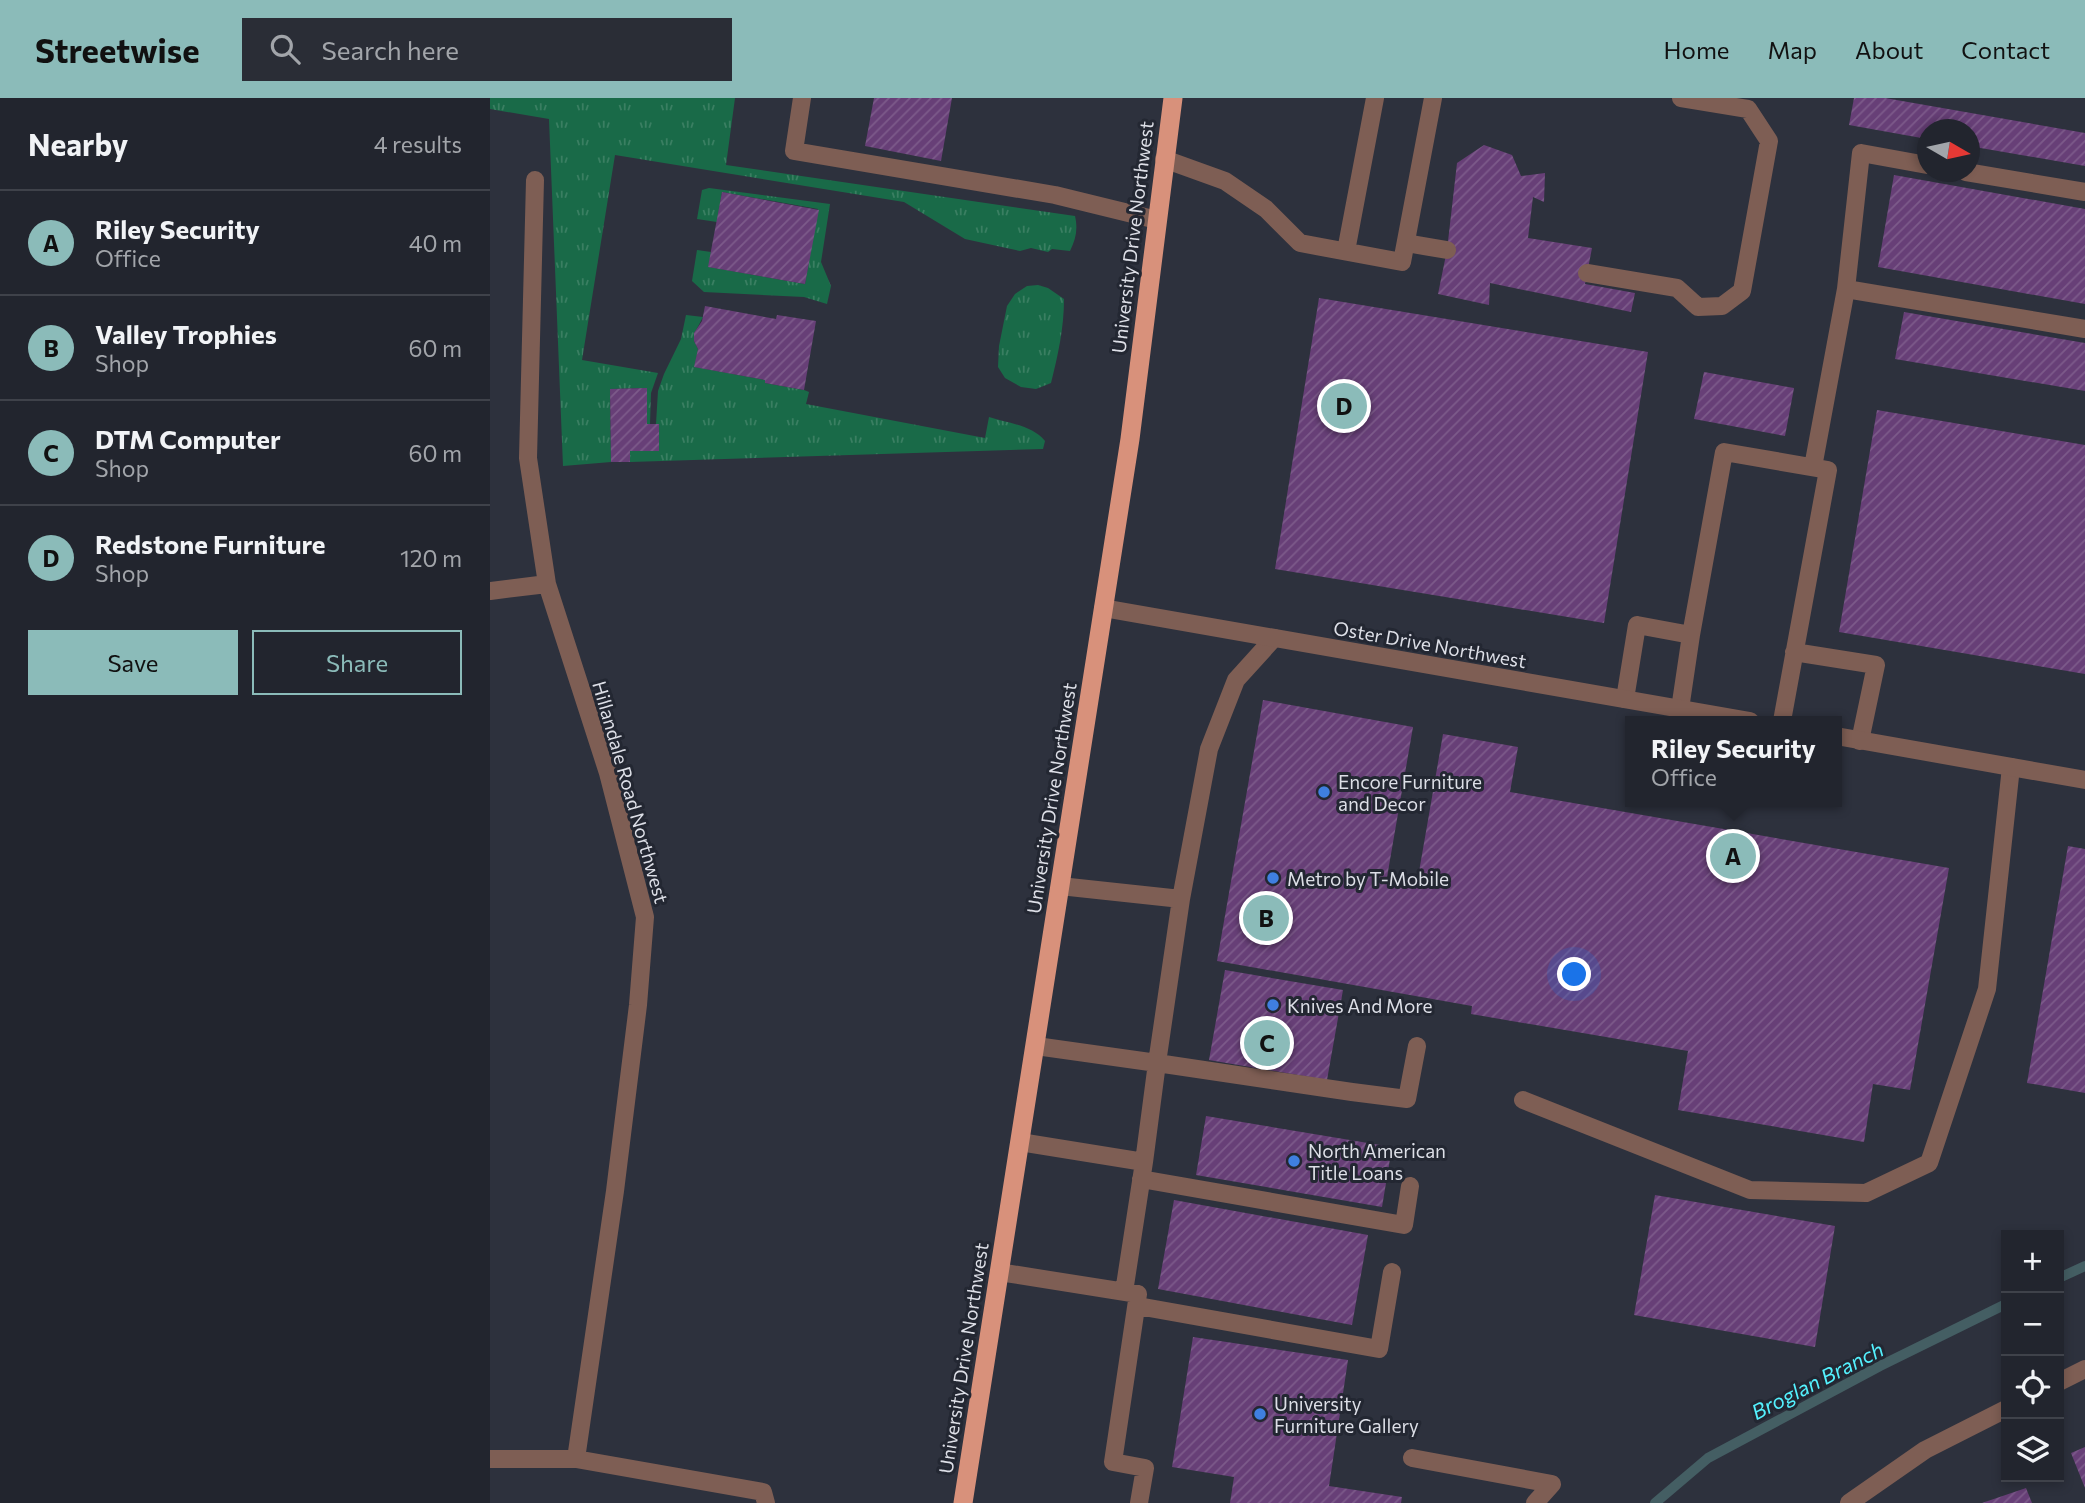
<!DOCTYPE html>
<html lang="en">
<head>
<meta charset="utf-8">
<style>
  body { margin:0; font-family:Commissioner,sans-serif; background:#2a2d36; color:#f1f3f6 }
  .controls { position:absolute; right:21px; bottom:21px; display:grid; overflow:hidden; border-radius:0px; box-shadow:0 4px 10px #0003 }
  .controls button { width:63px; height:63px; display:grid; place-items:center; padding:0; border:0; border-bottom:2px solid #3f424a; background:#22252e; color:#f1f3f6; font:35px sans-serif }
  .compass { position:absolute; left:1427px; top:21px; width:63px; height:63px; border-radius:50%; background:#22252e; box-shadow:0 4px 10px #0003; rotate:99deg }
  .you { position:absolute; left:1085px; top:877px; width:24px; height:24px; margin:-18px; border:5px solid #fff; border-radius:50%; background:#1a73e8; box-shadow:0 0 0 10px #1a73e833 }
  .badge { display:grid; place-items:center; width:46px; height:46px; border-radius:50%; background:#8bbbb9; color:#111; font-size:23px; font-weight:700 }
  .pin { position:absolute; translate:-50% -50%; border:4px solid #fff; box-shadow:0 2px 7px #0006 }
  .popup { position:absolute; left:1135px; top:618px; width:217px; height:91px; box-sizing:border-box; display:grid; place-content:center; border-radius:0px; background:#22252e; filter:drop-shadow(0 2px 5px #0005); font-size:23px; white-space:nowrap; color:#a2a5aa }
  .popup b { font-size:26px; color:#f1f3f6 }
  .popup::after { content:''; position:absolute; left:50%; top:100%; margin-left:-14px; border:14px solid transparent; border-top-color:#22252e }
  .list { margin:0; padding:0; list-style:none }
  h2 { display:flex; justify-content:space-between; align-items:center; height:91px; margin:0; padding:0 28px; font-size:30px }
  h2 small { font-size:23px; font-weight:400; color:#a2a5aa }
  .list li { display:grid; grid-template-columns:46px 1fr auto; gap:21px; align-items:center; box-sizing:border-box; height:105px; padding:0 28px; border-top:2px solid #3f424a }
  .list b { display:block; font-size:26px; white-space:nowrap }
  .list p { margin:0; font-size:23px; white-space:nowrap; color:#a2a5aa }
  .list em { font-size:23px; font-style:normal; color:#a2a5aa }
  .actions { display:flex; gap:14px; padding:21px 28px }
  .actions a { flex:1; padding:16px 0; border:2px solid #8bbbb9; border-radius:0px; text-align:center; font-size:24px; color:#8bbbb9 }
  .actions .main { background:#8bbbb9; color:#111 }
  .icon { flex:none; width:38px; height:38px; fill:none; stroke:currentColor; stroke-width:2; stroke-linecap:round; stroke-linejoin:round }
  .map { position:relative; flex:none; width:1595px; height:1405px; overflow:hidden }
  header { display:flex; align-items:center; gap:42px; box-sizing:border-box; height:98px; padding:0 35px; background:#8bbbb9; color:#111 }
  header strong { font-size:33px }
  nav { display:flex; gap:38px; margin-inline-start:auto; font-size:24px }
  .search { width:490px; height:63px; background:#2a2d36; display:flex; align-items:center; gap:18px; box-sizing:border-box; padding:0 24px; border-radius:0px; color:#a2a5aa; font-size:26px }
  main { display:flex }
  aside { flex:1; background:#22252e }
  .map>svg:first-child { display:block }
  .grass { fill:url(#grass-tufts) }
  .lines { fill:none; stroke-linecap:round; stroke-linejoin:round }
  .stream { stroke:#445e63; stroke-width:10 }
  .building { fill:url(#building-hatch) }
  .service { stroke:#7e5e54; stroke-width:18 }
  .minor { stroke:#7e5e54; stroke-width:18 }
  .trunk { stroke:#d8917b; stroke-width:19 }
  .shop-dot { fill:#3f7fe0; stroke:#232732; stroke-width:2.5 }
  .labels { text-anchor:middle; dominant-baseline:central; stroke-width:6; stroke-linejoin:round; paint-order:stroke }
  .street-label { font-size:19px; fill:#dddfe7; stroke:#232732 }
  .poi-label { font-size:19px; fill:#dddfe7; stroke:#232732; text-anchor:start }
  .water-label { font-size:21px; font-style:italic; fill:#54f1fe; stroke:#232732 }
</style>
</head>
<body>
<header>
<strong>Streetwise</strong>
<div class="search"><svg class="icon" aria-label="search" viewBox="0 0 24 24"><circle cx="10" cy="10" r="6"/><path d="M15 15l6 6"/></svg>Search here</div>
<nav><a>Home</a><a>Map</a><a>About</a><a>Contact</a></nav>
</header>
<main>
<aside>
<h2>Nearby<small>4 results</small></h2>
<ul class="list">
<li><span class="badge">A</span><div><b>Riley Security</b><p>Office</p></div><em>40 m</em></li>
<li><span class="badge">B</span><div><b>Valley Trophies</b><p>Shop</p></div><em>60 m</em></li>
<li><span class="badge">C</span><div><b>DTM Computer</b><p>Shop</p></div><em>60 m</em></li>
<li><span class="badge">D</span><div><b>Redstone Furniture</b><p>Shop</p></div><em>120 m</em></li>
</ul>
<div class="actions"><a class="main">Save</a><a>Share</a></div>
</aside>
<div class="map">
<svg width="1595" height="1405" viewBox="0 0 1595 1405">
  <defs>
    <pattern id="grass-tufts" width="24" height="20" patternUnits="userSpaceOnUse" patternTransform="scale(1.75)"><rect width="24" height="20" fill="#196a48"/><path d="M3 7l-1-3M5 7V3M7 7l1-3M15 17l-1-3M17 17v-4M19 17l1-3" fill="none" stroke="#3a7f62"/></pattern>
    <pattern id="building-hatch" width="6" height="6" patternUnits="userSpaceOnUse" patternTransform="scale(1.75)"><rect width="6" height="6" fill="#673f77"/><path d="M-1 1l2-2M0 6l6-6M5 7l2-2" fill="none" stroke="#7c5a8a"/></pattern>
  </defs>
  <rect width="100%" height="100%" fill="#2d313d"/>
  <!-- grass -->
  <path class="grass" d="M 0,0 L 245,0 L 236,67 L 585,118 C 588,131 586,141 580,153 L 562,151 L 558,154 L 541,150 L 530,153 L 475,141 L 414,104 L 125,57 L 92,262 L 168,275 L 161,295 L 160,326 L 157,326 L 157,290 L 120,291 L 121,364 L 73,368 L 59,21 L 0,11 Z
    M 219,90 L 340,106 L 331,164 L 341,188 L 337,206 L 314,199 L 214,194 L 202,183 L 207,152 L 221,154 L 219,169 L 315,186 L 328,111 L 232,94 L 227,124 L 207,121 L 212,92 Z
    M 548,187 L 558,190 L 574,201 C 574,230 568,257 561,285 L 546,291 L 531,289 L 515,280 L 508,269 L 509,248 L 517,208 L 525,196 L 537,188 Z
    M 196,217 L 213,219 L 204,236 L 204,243 L 208,251 L 205,269 L 275,282 L 275,285 L 314,292 L 319,294 L 316,306 L 495,340 L 499,319 C 517,325 542,327 555,343 L 553,351 L 140,364 L 140,353 L 169,352 L 166,326 L 168,293 L 174,276 L 191,241 Z"/>
  <g class="lines">
    <!-- stream -->
    <path class="stream" d="M 1569,1180 L 1595,1168
      M 1165,1405 L 1218,1360 L 1390,1268 L 1516,1206"/>
  </g>
  <!-- building -->
  <path class="building" d="M 384,0 L 462,0 L 451,63 L 375,48 Z
    M 1364,0 L 1395,0 L 1595,35 L 1595,68 L 1479,48 L 1479,32 L 1437,32 L 1437,41 L 1359,27 Z
    M 994,47 L 1022,57 L 1031,78 L 1055,75 L 1054,104 L 1043,99 L 1038,140 L 1102,150 L 1095,186 L 1145,195 L 1141,214 L 1000,185 L 999,207 L 948,196 L 957,152 L 967,65 Z
    M 1404,77 L 1595,111 L 1595,206 L 1388,169 Z
    M 232,94 L 329,112 L 315,186 L 218,169 Z
    M 829,200 L 1158,254 L 1114,525 L 785,471 Z
    M 215,208 L 286,221 L 287,217 L 326,223 L 314,292 L 275,285 L 275,282 L 204,269 L 208,251 L 204,243 L 204,235 L 212,223 Z
    M 1414,214 L 1595,245 L 1595,293 L 1405,261 Z
    M 1214,274 L 1304,290 L 1295,338 L 1204,321 Z
    M 157,290 L 157,326 L 169,326 L 169,353 L 140,353 L 140,364 L 121,364 L 120,291 Z
    M 1387,312 L 1595,347 L 1595,576 L 1349,534 Z
    M 773,602 L 923,629 L 896,785 L 926,791 L 953,636 L 1028,649 L 1020,694 L 1459,770 L 1420,992 L 1383,986 L 1374,1044 L 1188,1012 L 1198,953 L 981,916 L 982,908 L 727,863 Z
    M 1578,748 L 1595,751 L 1595,995 L 1537,985 Z
    M 735,872 L 853,892 L 837,982 L 719,962 Z
    M 716,1018 L 902,1049 L 892,1109 L 706,1077 Z
    M 1165,1097 L 1345,1128 L 1325,1249 L 1144,1217 Z
    M 684,1102 L 878,1137 L 862,1227 L 668,1191 Z
    M 703,1239 L 858,1262 L 839,1388 L 912,1399 L 911,1405 L 740,1405 L 744,1379 L 682,1369 Z
    M 1595,1349 L 1595,1390 L 1581,1355 Z
    M 1536,1390 L 1542,1405 L 1492,1405 Z"/>
  <g class="lines">
    <!-- service -->
    <path class="service" d="M 312,0 L 304,53 L 565,97 L 667,122
      M 674,61 L 735,83 L 776,111 L 810,145 L 912,164 L 943,0
      M 1476,74 L 1595,94
      M 916,145 L 957,152
      M 856,153 L 885,0
      M 1097,175 L 1187,190 L 1208,209 L 1232,208 L 1252,193 L 1279,43 L 1258,11 L 1191,0
      M 1356,191 L 1595,231
      M 1323,369 L 1356,191 L 1371,55 L 1437,67
      M 1304,554 L 1386,567 L 1370,643
      M 1135,601 L 1147,527 L 1201,537
      M 1190,611 L 1201,537 L 1234,354 L 1338,372 L 1292,623
      M 570,788 L 691,801
      M 546,948 L 667,965 L 691,801 L 719,651 L 746,582 L 784,540
      M 1033,1002 L 1260,1092 L 1376,1095 L 1439,1065 L 1497,891 L 1521,669
      M 530,1044 L 654,1064 L 634,1194
      M 654,1064 L 667,965 L 862,994 L 917,1001 L 927,948
      M 651,1081 L 914,1127 L 920,1088
      M 509,1174 L 648,1196 L 623,1364 L 655,1370 L 649,1405
      M 648,1208 L 889,1251 L 902,1174
      M 1569,1284 L 1595,1271
      M 922,1360 L 1062,1386 L 1045,1405
      M 1359,1405 L 1435,1352 L 1516,1311"/>
    <!-- minor -->
    <path class="minor" d="M 45,82 L 38,360 L 57,486 L 118,675 L 155,819 L 148,907 L 125,1093 L 86,1361
      M 0,493 L 57,486
      M 613,510 L 1260,623
      M 1346,638 L 1595,682
      M 0,1361 L 86,1361 L 273,1394 L 276,1405"/>
    <!-- trunk -->
    <path class="trunk" d="M 473,1405 L 640,341 L 683,0"/>
  </g>
  <!-- markers -->
  <g class="shop-dot">
    <circle cx="834" cy="694" r="7"/>
    <circle cx="783" cy="780" r="7"/>
    <circle cx="783" cy="907" r="7"/>
    <circle cx="804" cy="1063" r="7"/>
    <circle cx="770" cy="1316" r="7"/>
  </g>
  <g class="labels">
    <!-- street labels -->
    <g class="street-label">
      <text transform="translate(642 139) rotate(-83)">University Drive Northwest</text>
      <text transform="translate(940 546) rotate(10)">Oster Drive Northwest</text>
      <text transform="translate(141 694) rotate(74)">Hillandale Road Northwest</text>
      <text transform="translate(561 700) rotate(-81)">University Drive Northwest</text>
      <text transform="translate(473 1260) rotate(-81)">University Drive Northwest</text>
    </g>
    <!-- poi labels -->
    <g class="poi-label">
      <text x="848" y="683">Encore Furniture<tspan x="848" dy="22">and Decor</tspan></text>
      <text x="797" y="780">Metro by T-Mobile</text>
      <text x="797" y="907">Knives And More</text>
      <text x="818" y="1052">North American<tspan x="818" dy="22">Title Loans</tspan></text>
      <text x="784" y="1305">University<tspan x="784" dy="22">Furniture Gallery</tspan></text>
    </g>
    <!-- water labels -->
    <g class="water-label">
      <text transform="translate(1327 1282) rotate(-27)">Broglan Branch</text>
    </g>
  </g>
</svg>
<div class="controls">
<button>+</button>
<button>−</button>
<button><svg class="icon" aria-label="locate" viewBox="0 0 24 24"><circle cx="12" cy="12" r="6"/><path d="M12 2v4M12 18v4M2 12h4M18 12h4"/></svg></button>
<button><svg class="icon" aria-label="layers" viewBox="0 0 24 24"><path d="M12 4l9 5-9 5-9-5zM3 14l9 5 9-5"/></svg></button>
</div>
<svg class="compass" viewBox="-18 -18 36 36"><path d="M0-13l5 13h-10z" fill="#e53935"/><path d="M0 13l5-13h-10z" fill="#a2a5aa"/></svg>
<div class="you"></div>
<div class="pin badge" style="left:1243px;top:758px">A</div>
<div class="popup"><b>Riley Security</b>Office</div>
<div class="pin badge" style="left:776px;top:820px">B</div>
<div class="pin badge" style="left:777px;top:945px">C</div>
<div class="pin badge" style="left:854px;top:308px">D</div>
</div>
</main>
</body>
</html>
